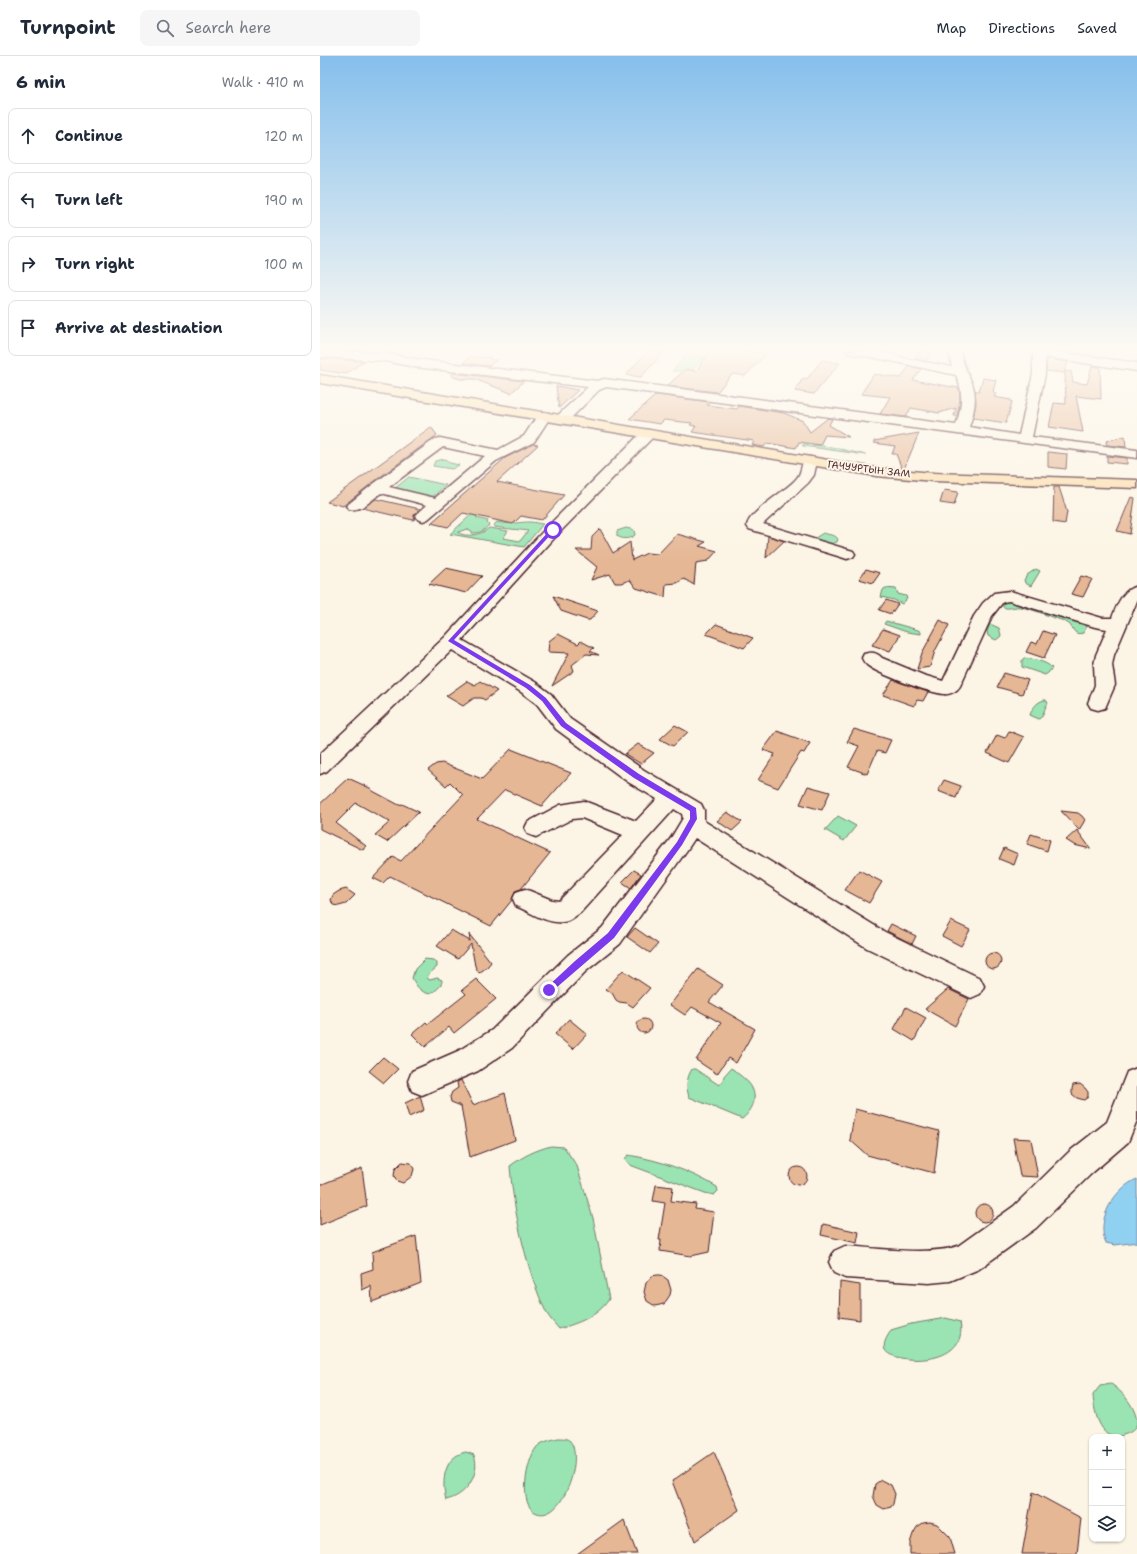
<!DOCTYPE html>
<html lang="en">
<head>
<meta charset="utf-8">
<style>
  body { margin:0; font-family:"Shantell Sans",sans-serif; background:#f6f6f7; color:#1f2937 }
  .controls { position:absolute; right:12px; bottom:12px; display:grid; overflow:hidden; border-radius:8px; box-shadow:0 1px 3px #0004 }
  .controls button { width:36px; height:36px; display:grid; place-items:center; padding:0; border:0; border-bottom:1px solid #e0e1e3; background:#fff; color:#1f2937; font:20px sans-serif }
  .stop { position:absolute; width:12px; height:12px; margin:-9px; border:3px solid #7c3aed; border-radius:50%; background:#fff }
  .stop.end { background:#7c3aed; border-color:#fff; box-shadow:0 1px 4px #0008 }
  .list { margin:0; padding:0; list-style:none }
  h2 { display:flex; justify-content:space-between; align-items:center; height:52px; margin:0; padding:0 16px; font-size:17px }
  h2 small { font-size:13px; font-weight:400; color:#747a83 }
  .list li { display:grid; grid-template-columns:26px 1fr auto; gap:12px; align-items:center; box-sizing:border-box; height:56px; margin:0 8px 8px; padding:0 8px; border:1px solid #e0e1e3; border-radius:8px }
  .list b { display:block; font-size:15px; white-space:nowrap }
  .list em { font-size:13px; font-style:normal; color:#747a83 }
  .icon { flex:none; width:22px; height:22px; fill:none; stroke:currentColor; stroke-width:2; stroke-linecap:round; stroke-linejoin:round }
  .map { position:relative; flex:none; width:817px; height:1498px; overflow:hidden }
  header { display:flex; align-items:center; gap:24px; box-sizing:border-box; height:56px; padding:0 20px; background:#fff; border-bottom:1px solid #e0e1e3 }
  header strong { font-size:19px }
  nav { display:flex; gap:22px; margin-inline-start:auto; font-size:14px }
  .search { width:280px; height:36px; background:#f6f6f7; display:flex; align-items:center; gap:10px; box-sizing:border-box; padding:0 14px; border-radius:8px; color:#747a83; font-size:15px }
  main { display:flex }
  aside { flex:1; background:#fff }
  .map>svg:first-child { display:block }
  .green { fill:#9ae3b2; stroke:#72816e }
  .water { fill:#90d0f1; stroke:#7489a2 }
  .building { fill:#e5b795; stroke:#4a1f2b }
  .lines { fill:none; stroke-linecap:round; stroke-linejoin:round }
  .minor-casing { stroke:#4a1f2b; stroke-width:3 }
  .major-casing { stroke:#4a1f2b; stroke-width:3 }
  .minor { fill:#fcf5e5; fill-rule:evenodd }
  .major { fill:#fbddab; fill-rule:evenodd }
  .route { fill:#7c3aed }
  .labels { text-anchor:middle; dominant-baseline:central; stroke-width:4; stroke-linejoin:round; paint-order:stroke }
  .far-street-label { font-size:10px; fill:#4a1f2b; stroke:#fcf5e5 }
</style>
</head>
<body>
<header>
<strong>Turnpoint</strong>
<div class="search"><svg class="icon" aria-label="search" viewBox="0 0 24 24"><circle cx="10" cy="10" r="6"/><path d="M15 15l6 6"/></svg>Search here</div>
<nav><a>Map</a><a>Directions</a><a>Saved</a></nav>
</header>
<main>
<aside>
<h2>6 min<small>Walk · 410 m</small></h2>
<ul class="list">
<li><svg class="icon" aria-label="ahead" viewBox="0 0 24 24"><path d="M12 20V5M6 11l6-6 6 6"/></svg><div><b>Continue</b></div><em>120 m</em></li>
<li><svg class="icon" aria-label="left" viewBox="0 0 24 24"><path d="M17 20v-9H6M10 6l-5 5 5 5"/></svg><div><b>Turn left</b></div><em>190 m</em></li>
<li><svg class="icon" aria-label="right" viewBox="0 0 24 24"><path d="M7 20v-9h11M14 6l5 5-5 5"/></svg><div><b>Turn right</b></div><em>100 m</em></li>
<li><svg class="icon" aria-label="arrive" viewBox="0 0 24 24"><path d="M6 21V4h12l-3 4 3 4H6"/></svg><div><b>Arrive at destination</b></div></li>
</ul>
</aside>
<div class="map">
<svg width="817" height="1498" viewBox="0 0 817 1498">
  <rect width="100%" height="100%" fill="#fcf5e5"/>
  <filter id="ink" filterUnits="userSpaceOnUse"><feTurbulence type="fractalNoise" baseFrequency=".025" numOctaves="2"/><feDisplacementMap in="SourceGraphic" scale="8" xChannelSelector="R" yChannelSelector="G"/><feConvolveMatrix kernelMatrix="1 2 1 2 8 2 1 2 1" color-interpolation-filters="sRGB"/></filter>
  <g filter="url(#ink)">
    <!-- green -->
    <path class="green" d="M 368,298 L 385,301 L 371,315 L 352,315 Z
      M 485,388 L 511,391 L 546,399 L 483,390 L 482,389 Z
      M 125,403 L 130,407 L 139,409 L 132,413 L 113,410 L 115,405 Z
      M 89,421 L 126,429 L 111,442 L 74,433 Z
      M 175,437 L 156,461 L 157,462 L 168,465 L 167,467 L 169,469 C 164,475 160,477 152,477 L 152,475 L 147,473 L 138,476 C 144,482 162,479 169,472 L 188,475 L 183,482 L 200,485 L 208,475 C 196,473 186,473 174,471 L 174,469 L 177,466 C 190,469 197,466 210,466 C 215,466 219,468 223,468 L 204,491 L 130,478 Z
      M 306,472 L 314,474 L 315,479 C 310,483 303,484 297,480 L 297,475 Z
      M 503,477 L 515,480 L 518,483 L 517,486 L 511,488 L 496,483 L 495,482 Z
      M 716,513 L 720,515 L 711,530 L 705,527 L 704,524 L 707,519 Z
      M 565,532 L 576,533 L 578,538 L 586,540 L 587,543 L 582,548 L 574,544 L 561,541 L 563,534 Z
      M 689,543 L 766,568 L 768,569 L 763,577 C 754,580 754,573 749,568 C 745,565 739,563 734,562 C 724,558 712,553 701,551 C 694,550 689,554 683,551 L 683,548 Z
      M 566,565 L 598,574 L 601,576 L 601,578 L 587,576 L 564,568 Z
      M 670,568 L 679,572 L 681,579 L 680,581 L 676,584 L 668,580 L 667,575 Z
      M 704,602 C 712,603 726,605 732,612 L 728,617 L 725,619 L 702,611 L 702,604 Z
      M 724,644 L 726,644 L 728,647 C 724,652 724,660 719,663 L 710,659 C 712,652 717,646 724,644 Z
      M 518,760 L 536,770 L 524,785 L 505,774 Z
      M 105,903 L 113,904 L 117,907 L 117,911 L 109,918 L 107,922 L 110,924 L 117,922 L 122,924 C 122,931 116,934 110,938 C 100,936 97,931 92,922 L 95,913 Z
      M 411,1012 L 414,1014 C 419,1019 429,1025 432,1032 C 438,1044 431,1056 422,1063 L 369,1041 C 366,1031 366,1023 372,1013 L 375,1013 L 399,1029 L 402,1027 L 404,1020 Z
      M 231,1090 L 244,1091 L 257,1110 L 273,1162 L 289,1243 C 278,1261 257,1267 239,1273 C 235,1268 229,1262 226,1256 C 207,1216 193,1154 190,1110 C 203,1100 216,1094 231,1090 Z
      M 308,1099 C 340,1104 370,1115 397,1131 L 398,1135 L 394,1139 L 385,1137 L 310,1109 L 305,1103 Z
      M 626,1262 L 640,1266 C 650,1312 572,1308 565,1294 C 562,1287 568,1280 571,1274 L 591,1268 Z
      M 791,1328 C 802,1335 817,1352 817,1368 C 815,1374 811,1376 806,1378 C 781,1389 774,1357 773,1339 L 780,1330 Z
      M 238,1382 C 242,1382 247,1382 250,1385 C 264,1401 243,1466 217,1457 C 197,1450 207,1404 216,1392 C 220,1386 231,1384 238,1382 Z
      M 146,1396 L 154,1399 C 161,1418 146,1440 126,1444 C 121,1425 124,1400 146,1396 Z"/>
    <!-- water -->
    <path class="water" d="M 817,1123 L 817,1186 L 795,1189 L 786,1187 C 775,1164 795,1132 817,1123 Z"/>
    <!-- building -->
    <path class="building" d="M 330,295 L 345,295 L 321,321 L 306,319 L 324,299 Z
      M 390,295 L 420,295 L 446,298 L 425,320 L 414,318 L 411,319 L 397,336 L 347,330 L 366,313 L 376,315 Z
      M 600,295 L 612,295 L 606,305 L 594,303 Z
      M 150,300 L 171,302 L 169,303 L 177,304 L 169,310 L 143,307 Z
      M 0,302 L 44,305 L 26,318 L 0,314 Z
      M 727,303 L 748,306 L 744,317 L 726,315 Z
      M 502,304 L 520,307 L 494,338 L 475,335 L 483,322 L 487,323 Z
      M 589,310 L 601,313 L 593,324 L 639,332 L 640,344 L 637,360 L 634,360 L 636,352 L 619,357 L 591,352 L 586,361 L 560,358 L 570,341 L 541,338 L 554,318 L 581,322 Z
      M 772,310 L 780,311 L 781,343 L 756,340 L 763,376 L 729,371 L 734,347 L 746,348 L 745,316 L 751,315 L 753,326 L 767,328 Z
      M 133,317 L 204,325 L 191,337 L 154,323 L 140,323 L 131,320 Z
      M 663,322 L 676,324 L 673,336 L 676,337 L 674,341 L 691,344 L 692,346 L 686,367 L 653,362 L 656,348 L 655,335 L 659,335 Z
      M 236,330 L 258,334 L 239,352 Z
      M 336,339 L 389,346 L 387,349 L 417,353 L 419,350 L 464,357 L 483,365 L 490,376 L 508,362 L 512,363 L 509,369 L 529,381 L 505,379 L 500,389 L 479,386 L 476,392 L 447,387 L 444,391 L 432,389 L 434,385 L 372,376 L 376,370 L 370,369 L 372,367 L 344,364 L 340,368 L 309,363 Z
      M 111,371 L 117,379 L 51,428 L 23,450 L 7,446 Z
      M 599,377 L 584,413 L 582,413 L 576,398 L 572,398 L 575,390 L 554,387 L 554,385 Z
      M 805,380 L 806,391 L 787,389 L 786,385 Z
      M 213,388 L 218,389 L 177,426 L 244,439 L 222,464 L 201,460 L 193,468 L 143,457 L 128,471 L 111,467 L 185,402 Z
      M 728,396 L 747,398 L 746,413 L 728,411 Z
      M 787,400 L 807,402 L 807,408 L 787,406 Z
      M 734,431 L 739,431 L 747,456 L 745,468 L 733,466 Z
      M 624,434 L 638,436 L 634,449 L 620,447 Z
      M 811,441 L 815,442 L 810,478 L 797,475 Z
      M 56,443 L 100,453 L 94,459 L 95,463 L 93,464 L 42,452 Z
      M 280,473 L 293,497 L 310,486 L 312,504 L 327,497 L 338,498 L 357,478 L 386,486 L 379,490 L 397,495 L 388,505 L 376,507 L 374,529 L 364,523 L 357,527 L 346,528 L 345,541 L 316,532 L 310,524 L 301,527 L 295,527 L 290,518 L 271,524 L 277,511 L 256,494 L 271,494 L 272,481 Z
      M 448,480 L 464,485 L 446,502 Z
      M 126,512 L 162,520 L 146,537 L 109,528 Z
      M 546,513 L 560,517 L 553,527 L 539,523 Z
      M 761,520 L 772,523 L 763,541 L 751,538 Z
      M 233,540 L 278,555 L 270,564 L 267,564 L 241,555 Z
      M 566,544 L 578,548 L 571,558 L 559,554 Z
      M 620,564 L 629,569 L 615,595 L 610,611 L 597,613 L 602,597 Z
      M 396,568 L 433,582 L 424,592 L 386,578 Z
      M 563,573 L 580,579 L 570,595 L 552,589 Z
      M 723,575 L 735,579 L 724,602 L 706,596 L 711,586 L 717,588 Z
      M 238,578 L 258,588 L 261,585 L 274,592 L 270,595 L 279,599 L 266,598 L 252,609 L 254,615 L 232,630 L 249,597 L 228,596 L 229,585 Z
      M 684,617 L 708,624 L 702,638 L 677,631 Z
      M 573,624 L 596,632 L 608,636 L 603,645 L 597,644 L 594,650 L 563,639 Z
      M 147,625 L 155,629 L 160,625 L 177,635 L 165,644 L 161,642 L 154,642 L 143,650 L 126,640 Z
      M 355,669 L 368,676 L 353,690 L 340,683 Z
      M 534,673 L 571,684 L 565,697 L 557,695 L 547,718 L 528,711 L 539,690 L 527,686 Z
      M 457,675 L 490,687 L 484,697 L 481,696 L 458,732 L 438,724 L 455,698 L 443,694 Z
      M 689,675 L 704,681 L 689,707 L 667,697 L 677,679 L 685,682 Z
      M 318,688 L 334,697 L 321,708 L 305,698 Z
      M 191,693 L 251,717 L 222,750 L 185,734 L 157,763 L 230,797 L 201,833 L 195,835 L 192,844 L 171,870 L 70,820 L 63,827 L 53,822 L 73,801 L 81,805 L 143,739 L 130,726 L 126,730 L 108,714 L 116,708 L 122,707 L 162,723 Z
      M 28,722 L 52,733 L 51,734 L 79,749 L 82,748 L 99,756 L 67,786 L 55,779 L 70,766 L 36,747 L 16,767 L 46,790 L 43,794 L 0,773 L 0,748 Z
      M 624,724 L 641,730 L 636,742 L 618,735 Z
      M 488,730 L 510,736 L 502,754 L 480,748 Z
      M 741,755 L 758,757 L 762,760 L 765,764 L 759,774 Z
      M 407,756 L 422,766 L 412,775 L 397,765 Z
      M 757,774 L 771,793 L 754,789 L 746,784 Z
      M 711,778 L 730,784 L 727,795 L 707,788 Z
      M 684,792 L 698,798 L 694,809 L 679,803 Z
      M 314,814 L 321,818 L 311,832 L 302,826 Z
      M 539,814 L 562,826 L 549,847 L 525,834 Z
      M 26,833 L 35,839 L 26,848 L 19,850 L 13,849 L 11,844 L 13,839 L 19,835 Z
      M 631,865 L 650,874 L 641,890 L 622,880 Z
      M 571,868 L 596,880 L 592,888 L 567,875 Z
      M 315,872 L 338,888 L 330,897 L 307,881 Z
      M 131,874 L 150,885 L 149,878 L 171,906 L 167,911 L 159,917 L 155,910 L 151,888 L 138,903 L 117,890 Z
      M665 905a8 8 0 1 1 16 0a8 8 0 1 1-16 0Z
      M 378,913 L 403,929 L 389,946 L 435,973 L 416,1007 L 408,1002 L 397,1018 L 376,1004 L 401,967 L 372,951 L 365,959 L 350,949 Z
      M 303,914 L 330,932 L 313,951 L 307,947 L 299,946 L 296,944 L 292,937 L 286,933 Z
      M 156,923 L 176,943 L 134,977 L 129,971 L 105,991 L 92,978 L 106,966 L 108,968 L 146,938 L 142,934 Z
      M 628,933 L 649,943 L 635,970 L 605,953 Z
      M 586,951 L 606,962 L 594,985 L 574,973 Z
      M 249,963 L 267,978 L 253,993 L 235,978 Z
      M317 970a7 7 0 1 1 14 0a7 7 0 1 1-14 0Z
      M 63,1001 L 78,1013 L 64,1027 L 49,1015 Z
      M 141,1024 L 153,1049 L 185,1037 L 195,1084 L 150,1101 L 141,1050 L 131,1046 L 130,1041 L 132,1036 L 138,1032 L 137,1026 Z
      M 760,1028 L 765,1032 L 768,1036 L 768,1041 L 764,1044 L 757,1042 L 752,1038 L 752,1033 L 753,1029 Z
      M 100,1040 L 104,1054 L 89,1061 L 85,1047 Z
      M 535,1053 L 619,1075 L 614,1117 L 547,1099 L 530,1084 Z
      M 693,1082 L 711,1083 L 718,1121 L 700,1120 Z
      M 82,1106 L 91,1107 L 94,1113 L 92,1120 L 83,1127 L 77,1125 L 74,1120 L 75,1113 Z
      M469 1120a9 9 0 1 1 18 0a9 9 0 1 1-18 0Z
      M 42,1112 L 47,1150 L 0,1169 L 0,1129 Z
      M 336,1129 L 353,1131 L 351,1145 L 376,1148 L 375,1153 L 394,1156 L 389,1196 L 371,1200 L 340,1195 L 341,1184 L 339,1184 L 345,1147 L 333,1145 Z
      M655 1157a9 9 0 1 1 18 0a9 9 0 1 1-18 0Z
      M 503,1168 L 539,1176 L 537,1187 L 501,1179 Z
      M 96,1180 L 101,1227 L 52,1246 L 51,1230 L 42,1234 L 41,1217 L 53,1213 L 52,1196 Z
      M 337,1219 L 341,1219 L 348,1224 L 351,1234 L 350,1239 L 344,1248 L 335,1250 L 327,1245 L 324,1236 L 326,1227 L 332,1220 Z
      M 520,1226 L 540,1229 L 540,1264 L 519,1261 Z
      M 394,1396 L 419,1454 L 375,1485 L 352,1425 Z
      M 561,1424 L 571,1429 L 575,1438 L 573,1448 L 571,1451 L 564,1453 L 557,1449 L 553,1440 L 555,1428 Z
      M 713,1436 L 761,1462 L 757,1498 L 702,1498 Z
      M 304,1464 L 317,1498 L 257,1498 Z
      M 610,1466 L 617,1468 L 630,1481 L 635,1498 L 590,1498 L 590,1487 L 593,1478 L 597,1471 L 603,1467 Z"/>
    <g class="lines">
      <!-- minor casing -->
      <g class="minor-casing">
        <path id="minor" d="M 0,295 L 65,297 L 95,303 L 278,325 L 284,323 L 636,369 C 642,351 644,336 636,319 C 601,312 567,303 532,298 L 528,297 L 526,295 L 561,295 L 583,302 L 632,311 L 629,295 L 641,295 C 641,306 647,315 651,325 C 658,340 654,356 649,371 L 699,379 L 713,318 L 713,297 L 714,295 L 730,295 L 817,307 L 817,315 L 725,301 L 725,318 L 712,381 L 817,394 L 817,402 L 286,331 L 279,334 L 247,366 L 237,366 L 235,363 L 237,360 L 268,331 L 95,311 L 65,305 L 0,301 Z
          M 224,356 L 229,357 L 231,360 L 214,386 L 176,405 L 108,463 L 103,465 L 98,463 L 95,460 L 107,449 L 61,437 C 51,444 41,456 29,453 L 26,450 L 52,429 L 115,383 L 120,382 L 178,394 L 204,380 L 219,357 ZM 123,391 L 165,400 L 115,442 L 69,431 Z
          M 328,374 L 333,375 L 335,378 L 333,381 L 239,477 L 142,584 L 215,626 L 231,638 L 250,663 L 324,714 L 381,748 L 384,754 L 384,765 L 565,876 L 660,922 L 664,930 L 660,938 L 651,942 L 547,892 L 375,782 L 367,794 L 300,888 L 266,915 L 192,992 L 158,1015 L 102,1039 L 92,1035 L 88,1025 L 92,1015 L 138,995 L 172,974 L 248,899 L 282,872 L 351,782 L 363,762 L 362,758 L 354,753 L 260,857 C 254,861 249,866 242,866 C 227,868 210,856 196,850 L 193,843 L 196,836 L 205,833 L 232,844 L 239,845 L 303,779 L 262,762 L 252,763 L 216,781 L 208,778 L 205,772 L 208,766 L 240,749 L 264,745 L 316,765 L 337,743 L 308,726 L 236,673 L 217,648 L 201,636 L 132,594 L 7,715 L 0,718 L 0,698 L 125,581 L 227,471 L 323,375 Z
          M 490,401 L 495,402 L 497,405 L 494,419 L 488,427 L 443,468 L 533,495 L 535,498 L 533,501 L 527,503 L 521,501 L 429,473 L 427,470 C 428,456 468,434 477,422 C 482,416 481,408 485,402 Z
          M 817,530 L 817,545 L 794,599 L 792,609 L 795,629 L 785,652 L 778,654 L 771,652 L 768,647 L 775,629 L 774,609 L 776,599 L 787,573 L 775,571 L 689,545 L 683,546 L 672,560 L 640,630 C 637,635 630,639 624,638 C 610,637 558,618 547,609 C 545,607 543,605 542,602 L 544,598 C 552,596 556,596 562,602 L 603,619 L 623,625 L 654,560 L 663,547 L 674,537 L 690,535 L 782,562 L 792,562 C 797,549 802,534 817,530 Z
          M 817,1012 L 817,1064 L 808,1086 L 772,1117 L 716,1172 L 659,1213 L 630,1225 L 609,1227 L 525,1222 L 514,1217 L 509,1206 L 514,1195 L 525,1190 C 555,1192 611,1200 638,1190 L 694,1150 L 750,1095 L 787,1066 L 807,1016 Z"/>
      </g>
      <!-- major casing -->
      <g class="major-casing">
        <path id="major" d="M 0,319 L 556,412 L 614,417 L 817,424 L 817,432 L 614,425 L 556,420 L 0,327 Z"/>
      </g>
      <!-- minor -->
      <use href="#minor" class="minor"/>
      <!-- major -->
      <use href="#major" class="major"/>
    </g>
  </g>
  <!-- sky -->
  <linearGradient id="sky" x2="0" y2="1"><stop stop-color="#85bfec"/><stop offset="0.58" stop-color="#fefaf3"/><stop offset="1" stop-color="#fefaf3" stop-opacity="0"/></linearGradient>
  <rect width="817" height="505" fill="url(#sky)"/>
  <!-- route -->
  <path class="route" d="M 231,473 L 235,474 L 134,584 L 210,629 L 226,642 L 246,667 L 319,718 L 376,752 L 377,763 L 362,789 L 294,882 L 229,938 L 226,937 L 226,932 L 255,905 L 288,877 L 357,786 L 370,763 L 370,755 L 314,722 L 241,670 L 222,645 L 206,632 L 128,585 Z"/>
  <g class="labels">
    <!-- far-street labels -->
    <g class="far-street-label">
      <text transform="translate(549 413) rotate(7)">ГАЧУУРТЫН ЗАМ</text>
    </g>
  </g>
</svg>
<div class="controls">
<button>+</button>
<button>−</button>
<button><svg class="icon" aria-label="layers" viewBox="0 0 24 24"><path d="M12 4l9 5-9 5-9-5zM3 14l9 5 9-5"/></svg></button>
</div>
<div class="stop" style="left:233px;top:474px"></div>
<div class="stop end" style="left:229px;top:934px"></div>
</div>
</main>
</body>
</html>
